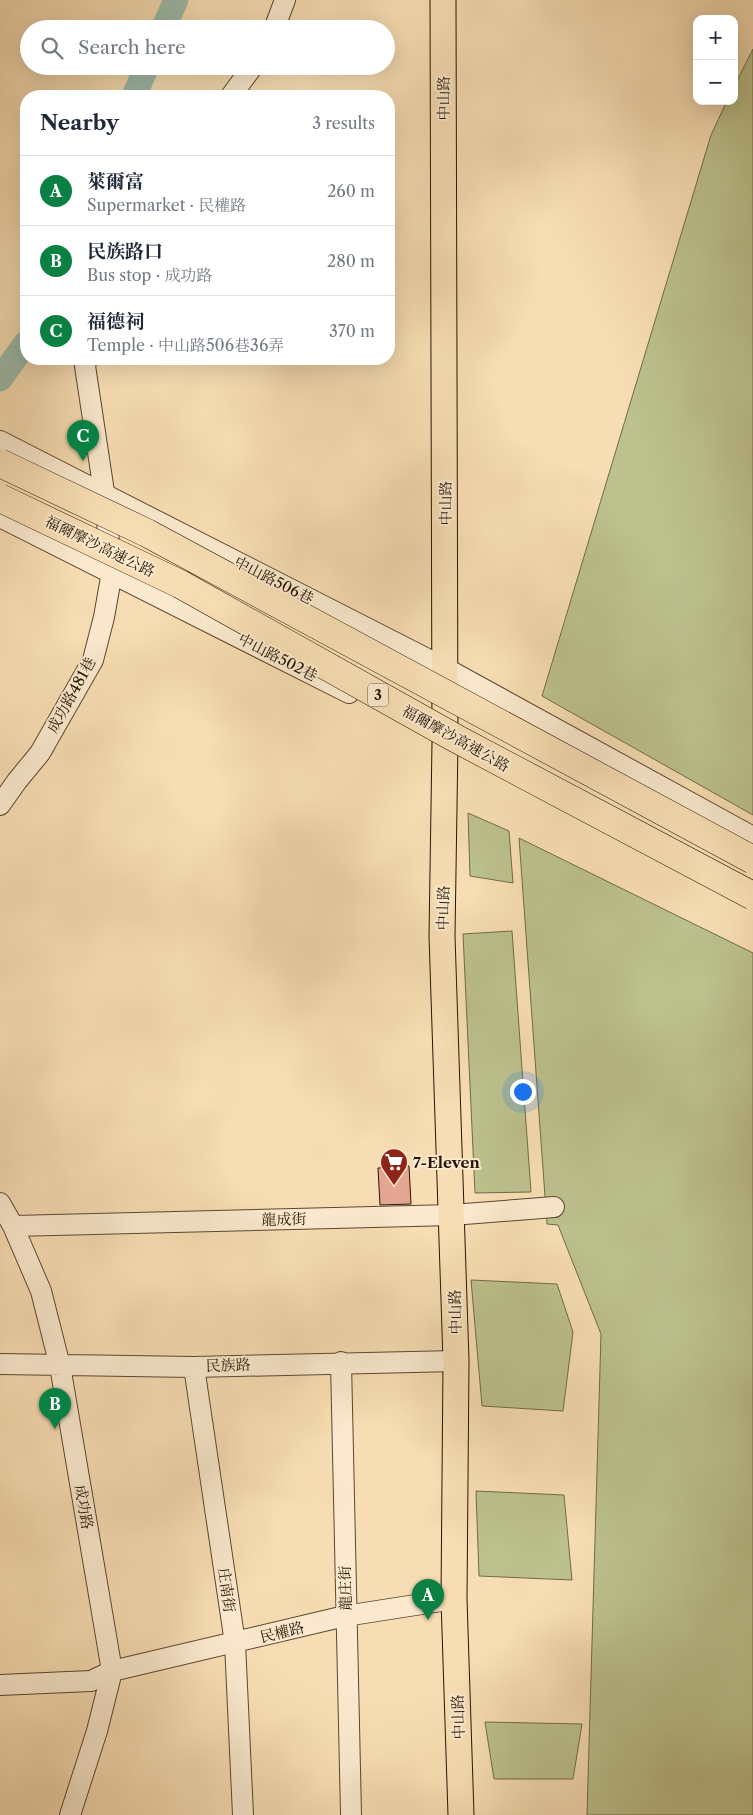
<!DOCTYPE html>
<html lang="en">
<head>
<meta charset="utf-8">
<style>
  body { margin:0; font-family:"Libre Caslon Text","Noto Serif TC",serif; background:#f6f6f7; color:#1f2937 }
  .controls { position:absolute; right:15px; top:15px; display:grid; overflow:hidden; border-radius:10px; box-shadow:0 5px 20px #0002 }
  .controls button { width:45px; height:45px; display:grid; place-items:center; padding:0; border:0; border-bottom:1px solid #e0e1e3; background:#fff; color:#1f2937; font:25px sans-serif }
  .you { position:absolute; left:522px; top:1091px; width:18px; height:18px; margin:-12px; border:4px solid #fff; border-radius:50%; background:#1a73e8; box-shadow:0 0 0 8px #1a73e833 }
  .badge { display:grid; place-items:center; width:32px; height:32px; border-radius:50%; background:#0b8043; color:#fff; font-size:16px; font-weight:700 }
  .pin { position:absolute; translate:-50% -41px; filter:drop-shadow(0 1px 2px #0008) }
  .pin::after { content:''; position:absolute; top:26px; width:18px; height:15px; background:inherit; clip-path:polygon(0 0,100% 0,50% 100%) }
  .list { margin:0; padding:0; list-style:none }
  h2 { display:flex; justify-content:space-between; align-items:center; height:65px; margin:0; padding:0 20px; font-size:21px }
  h2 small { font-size:16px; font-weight:400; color:#747a83 }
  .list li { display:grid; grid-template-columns:32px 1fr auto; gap:15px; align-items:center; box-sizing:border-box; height:70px; padding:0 20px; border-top:1px solid #e0e1e3 }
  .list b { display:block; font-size:19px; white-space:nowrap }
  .list p { margin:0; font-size:16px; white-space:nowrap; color:#747a83 }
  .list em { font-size:16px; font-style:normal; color:#747a83 }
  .icon { flex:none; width:28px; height:28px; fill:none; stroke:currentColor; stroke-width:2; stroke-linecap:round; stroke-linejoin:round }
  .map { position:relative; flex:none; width:753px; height:1815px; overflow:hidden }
  .search { position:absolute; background:#fff; box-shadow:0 5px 20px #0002; left:20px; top:20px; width:375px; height:55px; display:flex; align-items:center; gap:12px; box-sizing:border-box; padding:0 18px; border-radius:28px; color:#747a83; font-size:19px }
  .panel { position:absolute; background:#fff; box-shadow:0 5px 20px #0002; left:20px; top:90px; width:375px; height:275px; border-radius:20px }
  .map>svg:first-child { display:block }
  .green { fill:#bcc18d; stroke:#726a48 }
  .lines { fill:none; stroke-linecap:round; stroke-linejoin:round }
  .river { stroke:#9dbcac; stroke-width:25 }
  .building { fill:#e4a692; stroke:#271403 }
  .minor-casing { stroke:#5b462f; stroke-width:22 }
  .major-casing { stroke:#271403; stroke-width:27 }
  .minor { stroke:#fae9ce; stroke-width:20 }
  .major { stroke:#f7ddb3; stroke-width:25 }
  .highway-bridge-casing { stroke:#271403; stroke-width:29; stroke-linecap:butt }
  .highway-bridge { stroke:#f7ddb3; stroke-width:28 }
  .labels { text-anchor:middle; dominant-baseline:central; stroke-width:4; stroke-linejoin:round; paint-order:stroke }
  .shield { fill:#fae9ce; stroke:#665440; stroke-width:1 }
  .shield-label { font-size:14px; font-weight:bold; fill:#271403 }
  .street-label { font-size:15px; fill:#271403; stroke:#fae9ce }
  .poi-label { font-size:15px; font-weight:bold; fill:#271403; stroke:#fae9ce; text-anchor:start }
</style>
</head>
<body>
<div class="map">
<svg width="753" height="1815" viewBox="0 0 753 1815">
  <rect width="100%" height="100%" fill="#f7ddb3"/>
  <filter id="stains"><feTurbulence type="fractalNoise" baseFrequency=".004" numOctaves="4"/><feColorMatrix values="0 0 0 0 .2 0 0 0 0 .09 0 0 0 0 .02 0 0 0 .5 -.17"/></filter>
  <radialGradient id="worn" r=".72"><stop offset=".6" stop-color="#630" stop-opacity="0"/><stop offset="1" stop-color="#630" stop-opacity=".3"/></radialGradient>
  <!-- green -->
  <path class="green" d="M 753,49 L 753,815 L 542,696 L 711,135 L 727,101 L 734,101 L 734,87 Z
    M 468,813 L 509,831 L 513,883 L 470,876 Z
    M 519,838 L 753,953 L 753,1815 L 587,1815 L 601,1334 L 558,1225 L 547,1224 Z
    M 512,931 L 531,1192 L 475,1193 L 463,934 Z
    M 471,1280 L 557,1284 L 573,1332 L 563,1411 L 482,1406 Z
    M 476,1491 L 564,1495 L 572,1580 L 479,1576 Z
    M 485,1722 L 582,1724 L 573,1779 L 494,1779 Z"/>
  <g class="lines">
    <!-- river -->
    <path class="river" d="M 163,29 L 176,0
      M 134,96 L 147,66
      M 0,379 L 26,343"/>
  </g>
  <!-- building -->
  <path class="building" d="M 409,1166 L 411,1204 L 380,1205 L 378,1168 Z"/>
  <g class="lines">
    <!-- minor casing -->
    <g class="minor-casing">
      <path id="minor" d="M 274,29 L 285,0
        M 231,96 L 253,66
        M 0,441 L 445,668 L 753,837
        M 0,517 L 349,693
        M 0,805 L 17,781 L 40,753 L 93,660 L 104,617 L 112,572 L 104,492 L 85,366 L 87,359
        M 0,1203 L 13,1226 L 41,1291 L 60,1366 L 112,1671 L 97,1731 L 70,1815
        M 13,1226 L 452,1215 L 554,1207
        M 341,1362 L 351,1815
        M 0,1364 L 194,1367 L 456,1361
        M 194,1367 L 235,1643 L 243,1815
        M 0,1685 L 91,1681 L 112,1671 L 345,1616 L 454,1599"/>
    </g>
    <!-- major casing -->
    <g class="major-casing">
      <path id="major" d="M 443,0 L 445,742 L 442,936 L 456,1361 L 454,1599 L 461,1815"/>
    </g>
    <!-- minor -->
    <use href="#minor" class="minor"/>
    <!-- major -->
    <use href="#major" class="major"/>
    <!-- highway-bridge casing -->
    <g class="highway-bridge-casing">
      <path id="highway-bridge" d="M 0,463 L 147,533 L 753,860
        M 0,498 L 180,584 L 457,739 L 753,896"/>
    </g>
    <!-- highway-bridge -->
    <use href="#highway-bridge" class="highway-bridge"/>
  </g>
  <!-- icons -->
  <defs>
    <g id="supermarket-pin" transform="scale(1.4375)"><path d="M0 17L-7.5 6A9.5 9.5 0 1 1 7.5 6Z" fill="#8f2418" stroke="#fae9ce"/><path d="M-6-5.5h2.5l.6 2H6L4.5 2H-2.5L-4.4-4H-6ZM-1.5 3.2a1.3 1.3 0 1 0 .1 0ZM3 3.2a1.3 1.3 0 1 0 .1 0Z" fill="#fff"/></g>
  </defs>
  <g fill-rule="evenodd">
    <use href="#supermarket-pin" x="394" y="1162"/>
  </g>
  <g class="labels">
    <!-- shield labels -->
    <rect class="shield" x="368" y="683.5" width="20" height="23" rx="4"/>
    <g class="shield-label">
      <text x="378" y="695">3</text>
    </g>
    <!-- street labels -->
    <g class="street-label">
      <text transform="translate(443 98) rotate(-90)">中山路</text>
      <text transform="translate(445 503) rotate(-90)">中山路</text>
      <text transform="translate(100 546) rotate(26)">福爾摩沙高速公路</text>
      <text transform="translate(274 580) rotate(27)">中山路506巷</text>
      <text transform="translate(278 657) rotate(27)">中山路502巷</text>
      <text transform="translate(71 695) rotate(-61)">成功路481巷</text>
      <text transform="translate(456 738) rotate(29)">福爾摩沙高速公路</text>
      <text transform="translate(443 908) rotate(-89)">中山路</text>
      <text transform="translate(284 1219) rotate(-1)">龍成街</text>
      <text transform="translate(455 1312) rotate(-91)">中山路</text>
      <text transform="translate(228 1365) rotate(-2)">民族路</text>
      <text transform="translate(84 1507) rotate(80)">成功路</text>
      <text transform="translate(345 1588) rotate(-91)">龍庄街</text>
      <text transform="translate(227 1590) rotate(82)">庄南街</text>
      <text transform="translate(282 1632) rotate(-14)">民權路</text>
      <text transform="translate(458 1717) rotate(-92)">中山路</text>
    </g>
    <!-- poi labels -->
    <g class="poi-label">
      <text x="413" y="1162">7-Eleven</text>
    </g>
  </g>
  <rect width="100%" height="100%" filter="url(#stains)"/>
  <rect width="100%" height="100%" fill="url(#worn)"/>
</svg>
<div class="controls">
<button>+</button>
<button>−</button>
</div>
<div class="you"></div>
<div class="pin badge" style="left:428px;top:1620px">A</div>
<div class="pin badge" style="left:55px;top:1429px">B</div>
<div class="pin badge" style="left:83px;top:461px">C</div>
<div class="search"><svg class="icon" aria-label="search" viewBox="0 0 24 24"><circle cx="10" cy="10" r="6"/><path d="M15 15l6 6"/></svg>Search here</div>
<section class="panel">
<h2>Nearby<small>3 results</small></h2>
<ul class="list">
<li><span class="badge">A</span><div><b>萊爾富</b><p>Supermarket · 民權路</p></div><em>260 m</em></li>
<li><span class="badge">B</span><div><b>民族路口</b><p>Bus stop · 成功路</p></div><em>280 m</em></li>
<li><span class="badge">C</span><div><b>福德祠</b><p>Temple · 中山路506巷36弄</p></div><em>370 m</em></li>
</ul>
</section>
</div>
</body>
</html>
